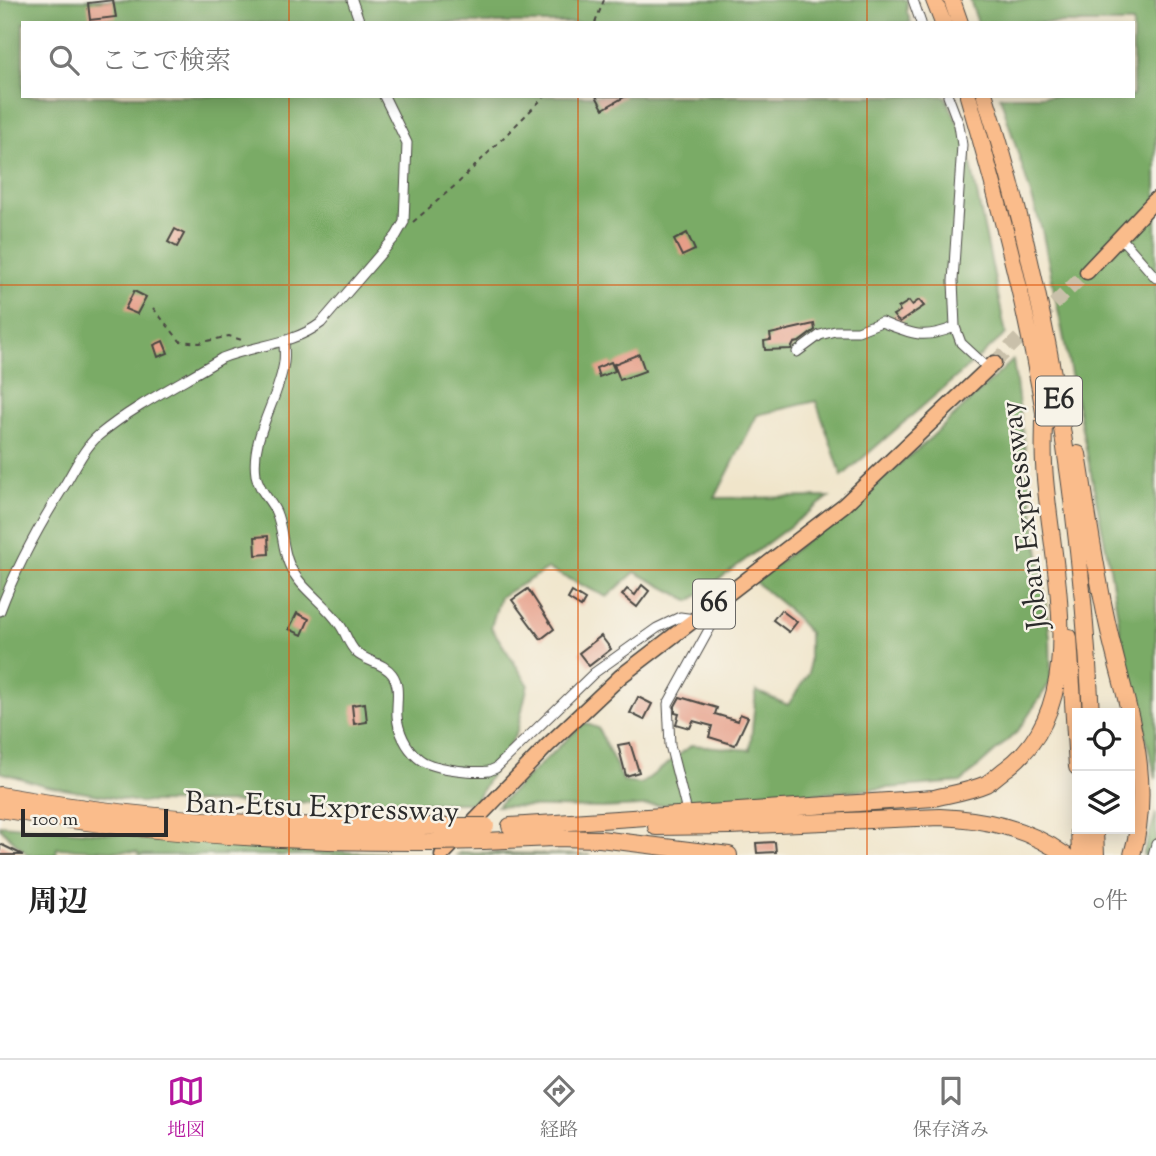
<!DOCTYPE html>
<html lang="ja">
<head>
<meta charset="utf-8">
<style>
  body { margin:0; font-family:"Sorts Mill Goudy","Noto Serif JP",serif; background:#f6f6f6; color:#222 }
  .controls { position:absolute; right:21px; bottom:21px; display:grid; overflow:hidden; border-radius:0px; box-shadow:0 4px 18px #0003 }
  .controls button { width:63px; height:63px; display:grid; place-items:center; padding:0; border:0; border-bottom:2px solid #e0e0e0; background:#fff; color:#222; font:35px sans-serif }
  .scale { position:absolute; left:21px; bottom:18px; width:147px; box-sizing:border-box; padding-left:7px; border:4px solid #2b2b2b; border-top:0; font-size:19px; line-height:24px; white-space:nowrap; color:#2b2b2b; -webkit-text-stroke:5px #f7f3e8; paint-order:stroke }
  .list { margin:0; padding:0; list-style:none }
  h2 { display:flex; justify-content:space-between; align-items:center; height:91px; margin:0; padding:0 28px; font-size:30px }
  h2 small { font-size:23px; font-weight:400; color:#767676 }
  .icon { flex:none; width:38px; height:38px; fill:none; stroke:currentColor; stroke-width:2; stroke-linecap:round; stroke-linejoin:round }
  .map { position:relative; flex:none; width:1156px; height:855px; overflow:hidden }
  .search { position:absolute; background:#fff; box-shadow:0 4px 18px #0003; left:21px; right:21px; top:21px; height:77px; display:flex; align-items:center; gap:18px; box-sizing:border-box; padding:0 24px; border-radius:0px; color:#767676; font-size:26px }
  .sheet { height:203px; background:#fff }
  nav { display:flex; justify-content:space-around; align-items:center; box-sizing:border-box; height:98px; border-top:2px solid #e0e0e0; background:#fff; font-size:19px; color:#767676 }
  nav a { display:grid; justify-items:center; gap:4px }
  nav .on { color:#b5179e }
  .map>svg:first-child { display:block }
  .forest { fill:#7aab66; stroke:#526b48; stroke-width:2 }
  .building { fill:#e69e88 }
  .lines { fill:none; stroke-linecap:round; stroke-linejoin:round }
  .primary-tunnel { stroke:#c9c0aa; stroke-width:14; stroke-dasharray:14 7; stroke-linecap:butt }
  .minor-casing { stroke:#494743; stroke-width:11 }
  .primary-casing { stroke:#494743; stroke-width:17 }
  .motorway-casing { stroke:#494743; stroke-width:18 }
  .path { stroke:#494743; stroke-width:2; stroke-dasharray:5 5; stroke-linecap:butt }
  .minor { stroke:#fff; stroke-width:9 }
  .primary { stroke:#fabc8b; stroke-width:14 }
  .motorway { stroke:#fabc8b; stroke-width:16 }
  .motorway-bridge-casing { stroke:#494743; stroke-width:18; stroke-linecap:butt }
  .motorway-bridge { stroke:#fabc8b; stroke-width:16 }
  .grid { fill:none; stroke:#df570e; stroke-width:2; stroke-opacity:0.55 }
  .labels { text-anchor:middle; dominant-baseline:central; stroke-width:5; stroke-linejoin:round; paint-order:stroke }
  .shield { fill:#f7f3e8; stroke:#686764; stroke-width:2 }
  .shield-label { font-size:28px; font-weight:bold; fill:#2b2b2b }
  .street-label { font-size:30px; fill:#2b2b2b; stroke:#f7f3e8 }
</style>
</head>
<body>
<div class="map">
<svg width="1156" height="855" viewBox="0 0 1156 855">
  <rect width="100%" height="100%" fill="#f7f3e8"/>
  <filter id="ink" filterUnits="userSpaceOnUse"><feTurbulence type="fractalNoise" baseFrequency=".0143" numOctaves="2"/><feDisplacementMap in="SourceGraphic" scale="14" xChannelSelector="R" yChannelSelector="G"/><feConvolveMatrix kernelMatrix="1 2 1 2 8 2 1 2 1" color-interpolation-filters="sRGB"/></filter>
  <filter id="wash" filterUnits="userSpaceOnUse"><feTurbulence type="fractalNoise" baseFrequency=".00686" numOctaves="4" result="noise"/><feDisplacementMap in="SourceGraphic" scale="28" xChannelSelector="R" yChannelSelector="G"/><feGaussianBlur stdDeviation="1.57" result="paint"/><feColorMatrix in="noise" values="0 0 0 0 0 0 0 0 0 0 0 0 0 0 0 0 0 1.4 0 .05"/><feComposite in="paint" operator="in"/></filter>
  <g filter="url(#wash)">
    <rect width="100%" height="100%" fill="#f0e5ca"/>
    <!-- forest -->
    <path class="forest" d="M 0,0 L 907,0 L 907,12 L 911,23 L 23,23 L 23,96 L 945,96 L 966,140 L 1006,334 L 842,476 L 816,401 L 757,415 L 715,498 L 829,497 L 690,601 L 635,572 L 607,597 L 548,569 L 500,597 L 491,627 L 528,684 L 517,732 L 474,803 L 139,802 L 46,786 L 0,772 Z
      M 970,0 L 1156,0 L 1156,779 L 1121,636 L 1110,568 L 1042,230 L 1000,96 L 1133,96 L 1133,23 L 978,23 Z
      M 1013,360 L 1050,637 L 1051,681 L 1018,731 L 961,782 L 715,802 L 603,808 L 497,806 L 584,723 L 598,728 L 624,782 L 641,784 L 692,745 L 750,750 L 756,691 L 788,705 L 809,673 L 809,633 L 787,608 L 755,582 L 923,445 Z
      M 1156,813 L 1156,855 L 1143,855 Z
      M 0,825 L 352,852 L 386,853 L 384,855 L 139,855 L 137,852 L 57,848 L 56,855 L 28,855 L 0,828 Z
      M 461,852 L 591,855 L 457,855 Z"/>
    <g id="blocks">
      <!-- building -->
      <path class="building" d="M 113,0 L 116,17 L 90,20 L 88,3 Z
        M 596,96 L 626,96 L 603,109 Z
        M 175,229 L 184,234 L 177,247 L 168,242 Z
        M 687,233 L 695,250 L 682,256 L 674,240 Z
        M 134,291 L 146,297 L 137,314 L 125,309 Z
        M 919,300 L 924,306 L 900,322 L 897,320 L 893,315 L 900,311 L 898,308 L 909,301 L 912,305 Z
        M 814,324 L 815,330 L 799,342 L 794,343 L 791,349 L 765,350 L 764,341 L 771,340 L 770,334 Z
        M 163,341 L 168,353 L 158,357 L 154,345 Z
        M 639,354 L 645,371 L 620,380 L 614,364 Z
        M 611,362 L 615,371 L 599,377 L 596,368 Z
        M 268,536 L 269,554 L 256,555 L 255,537 Z
        M 642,585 L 649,591 L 637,607 L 622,595 L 627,589 L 635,595 Z
        M 528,589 L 554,629 L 541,639 L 512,600 Z
        M 572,592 L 585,600 L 581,607 L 568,599 Z
        M 781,610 L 797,622 L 789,632 L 773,620 Z
        M 297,613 L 309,619 L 302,635 L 289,629 Z
        M 601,636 L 611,649 L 589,666 L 579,653 Z
        M 638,697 L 652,704 L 644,720 L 630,713 Z
        M 680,697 L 717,708 L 715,714 L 738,721 L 740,714 L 748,717 L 735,745 L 709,737 L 712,726 L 693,721 L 690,728 L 676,724 L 679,714 L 675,713 L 675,706 Z
        M 365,703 L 367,722 L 354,724 L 352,705 Z
        M 630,743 L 639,772 L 626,776 L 618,745 Z
        M 775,842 L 776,852 L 757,853 L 756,843 Z
        M 0,844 L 23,855 L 0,855 Z"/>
    </g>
  </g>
  <g filter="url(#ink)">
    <use href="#blocks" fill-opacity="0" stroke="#494743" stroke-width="2"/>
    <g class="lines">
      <!-- primary-tunnel -->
      <path class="primary-tunnel" d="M 994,363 L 1087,272"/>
      <!-- minor casing -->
      <g class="minor-casing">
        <path id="minor" d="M 352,0 L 360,23
          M 913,0 L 921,23
          M 948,96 L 959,125 L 962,145 L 953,281 L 955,327 L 961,343 L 988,368
          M 1121,238 L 1156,278
          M 284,341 C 284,348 285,355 284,362 C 279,400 250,436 256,475 C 259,491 270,499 276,512 C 283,528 282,548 289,564 C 300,590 325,602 340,625 C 346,633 348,644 356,652 C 366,662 383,662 392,674 C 401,686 396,702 397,716 C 398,731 406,748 418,758 C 430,769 472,773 489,771 L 496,768 L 594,673 L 657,628 L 680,617 L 695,619
          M 797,352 L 820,335 L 835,331 L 858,331 L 881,322 C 913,334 922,340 955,327
          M 0,611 C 17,565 40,524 66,483 C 76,466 85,447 99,435 C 135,405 183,382 222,358 C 255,345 292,345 321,323 L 396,236 L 404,222 L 407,143 L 384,96
          M 686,808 L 670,745 L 668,704 L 727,597
          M 1153,855 L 1156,844"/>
      </g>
      <!-- primary casing -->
      <g class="primary-casing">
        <path id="primary" d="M 1087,272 L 1156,199
          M 442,855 L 547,746 L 621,676 L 844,505 L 994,363"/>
      </g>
      <!-- motorway casing -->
      <g class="motorway-casing">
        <path id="motorway" d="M 934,0 L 943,23
          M 952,0 L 960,23
          M 968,96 C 1000,204 1028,312 1046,424
          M 985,96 C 1049,297 1080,504 1091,713
          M 1078,454 C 1087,510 1095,567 1107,622 C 1124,702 1156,774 1132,855
          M 1069,637 L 1077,767
          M 0,795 C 144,820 289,829 435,826
          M 0,809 C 144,834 288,843 434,842
          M 510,826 L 934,798 C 951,794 970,791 986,784 C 993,780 1000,773 1007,768 C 1096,701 1048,556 1044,464 C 1043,448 1044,431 1044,415
          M 656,827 L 729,826 L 940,817 C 985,819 1027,828 1065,855
          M 1079,829 L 1080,855
          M 1095,829 L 1096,855
          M 484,841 L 554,838 L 600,839 L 729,855"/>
      </g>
      <!-- path -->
      <path class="path" d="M 595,23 L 604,0
        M 413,222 L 458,183 L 545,96
        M 153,308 L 180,341 L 199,343 L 229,336 L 245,341"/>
      <!-- minor -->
      <use href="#minor" class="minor"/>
      <!-- primary -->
      <use href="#primary" class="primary"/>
      <!-- motorway -->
      <use href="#motorway" class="motorway"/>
      <!-- motorway-bridge casing -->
      <g class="motorway-bridge-casing">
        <path id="motorway-bridge" d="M 435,826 L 486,826
          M 434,842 L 484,841"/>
      </g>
      <!-- motorway-bridge -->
      <use href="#motorway-bridge" class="motorway-bridge"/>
    </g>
  </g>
  <!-- grid -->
  <path class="grid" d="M 289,0 L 289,23M 578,0 L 578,23M 867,0 L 867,23M 289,96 L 289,855M 578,96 L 578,855M 867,96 L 867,855M 0,285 L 1156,285M 0,570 L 1156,570"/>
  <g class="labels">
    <!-- shield labels -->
    <g class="shield">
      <rect x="1036" y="376.5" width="46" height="49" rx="5"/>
      <rect x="693" y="579.5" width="42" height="49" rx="5"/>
    </g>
    <g class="shield-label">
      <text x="1059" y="401">E6</text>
      <text x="714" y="604">66</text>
    </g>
    <!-- street labels -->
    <g class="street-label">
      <text transform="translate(1026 515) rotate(-97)">Joban Expressway</text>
      <text transform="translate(322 809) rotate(2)">Ban-Etsu Expressway</text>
    </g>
  </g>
</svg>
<div class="controls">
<button><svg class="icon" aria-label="locate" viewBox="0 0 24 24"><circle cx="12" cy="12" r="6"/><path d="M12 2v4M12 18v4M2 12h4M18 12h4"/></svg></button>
<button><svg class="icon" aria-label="layers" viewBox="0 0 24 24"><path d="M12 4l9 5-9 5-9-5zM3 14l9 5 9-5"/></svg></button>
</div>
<div class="scale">100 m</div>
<div class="search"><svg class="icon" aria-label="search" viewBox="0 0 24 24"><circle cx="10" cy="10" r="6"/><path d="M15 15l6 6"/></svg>ここで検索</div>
</div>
<section class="sheet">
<h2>周辺<small>0件</small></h2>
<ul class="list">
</ul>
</section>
<nav>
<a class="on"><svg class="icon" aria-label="map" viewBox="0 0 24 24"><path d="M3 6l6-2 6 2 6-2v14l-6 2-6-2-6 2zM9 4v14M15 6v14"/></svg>地図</a>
<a><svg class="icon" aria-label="directions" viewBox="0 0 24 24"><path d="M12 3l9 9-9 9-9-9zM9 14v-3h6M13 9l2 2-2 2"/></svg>経路</a>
<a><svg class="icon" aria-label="saved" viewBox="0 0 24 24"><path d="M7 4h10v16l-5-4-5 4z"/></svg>保存済み</a>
</nav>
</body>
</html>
